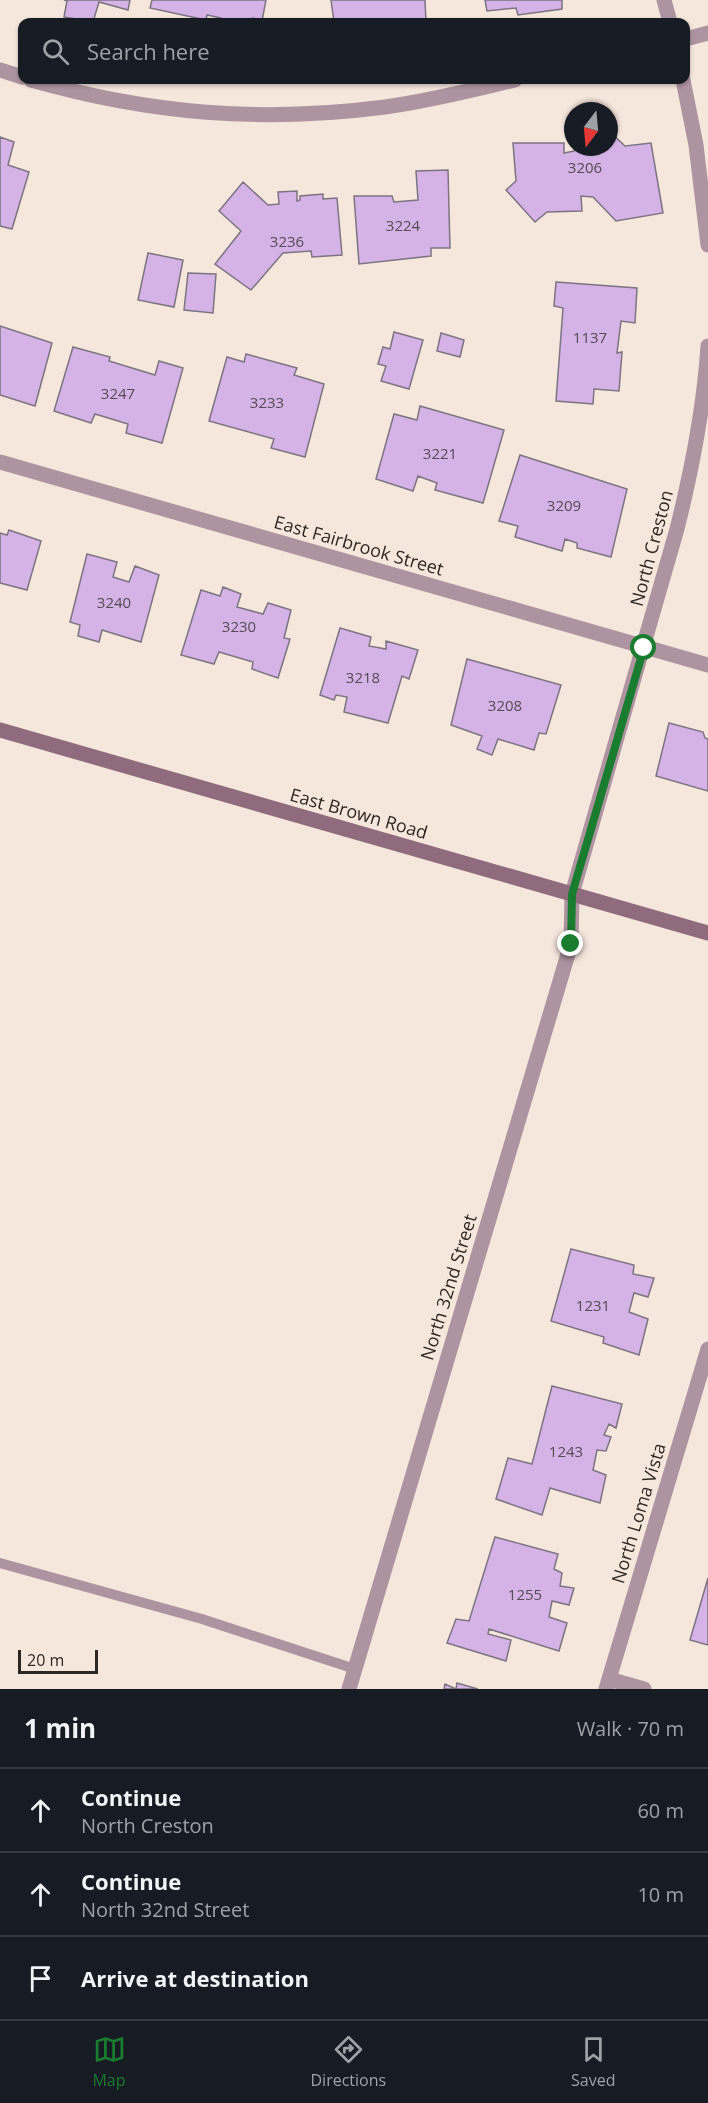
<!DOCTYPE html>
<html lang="en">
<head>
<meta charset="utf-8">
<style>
  body { margin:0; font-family:"Open Sans",sans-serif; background:#242831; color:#f1f3f6 }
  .compass { position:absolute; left:564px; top:102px; width:54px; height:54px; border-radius:50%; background:#171b24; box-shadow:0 2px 4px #0004; rotate:196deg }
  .scale { position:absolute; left:18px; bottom:15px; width:80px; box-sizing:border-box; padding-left:6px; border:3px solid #2c2722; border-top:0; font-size:16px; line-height:21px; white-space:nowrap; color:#2c2722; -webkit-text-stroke:4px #f6e7dc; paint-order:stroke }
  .stop { position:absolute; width:18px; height:18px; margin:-14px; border:4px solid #197c2f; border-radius:50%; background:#fff }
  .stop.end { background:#197c2f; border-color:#fff; box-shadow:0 2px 6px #0008 }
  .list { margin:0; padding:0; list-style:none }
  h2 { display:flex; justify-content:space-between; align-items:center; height:78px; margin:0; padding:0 24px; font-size:26px }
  h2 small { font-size:20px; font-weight:400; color:#9ea1a6 }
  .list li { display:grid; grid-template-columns:39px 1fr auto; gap:18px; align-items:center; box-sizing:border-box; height:84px; padding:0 24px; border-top:2px solid #363941 }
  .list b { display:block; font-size:22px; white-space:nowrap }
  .list p { margin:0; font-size:20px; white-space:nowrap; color:#9ea1a6 }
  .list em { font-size:20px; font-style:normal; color:#9ea1a6 }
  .icon { flex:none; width:33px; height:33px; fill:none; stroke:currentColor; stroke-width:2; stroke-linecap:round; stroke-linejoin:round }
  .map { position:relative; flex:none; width:708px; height:1689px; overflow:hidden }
  .search { position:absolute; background:#171b24; box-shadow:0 2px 4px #0004; left:18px; right:18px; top:18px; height:66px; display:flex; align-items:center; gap:15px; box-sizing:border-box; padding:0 21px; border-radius:12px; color:#9ea1a6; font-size:22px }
  .sheet { height:330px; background:#171b24 }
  nav { display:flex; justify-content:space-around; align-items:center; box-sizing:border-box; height:84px; border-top:2px solid #363941; background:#171b24; font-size:16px; color:#9ea1a6 }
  nav a { display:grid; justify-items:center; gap:3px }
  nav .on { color:#197c2f }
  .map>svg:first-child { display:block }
  .building { fill:#d5b3e7; stroke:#7c7481; stroke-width:1.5 }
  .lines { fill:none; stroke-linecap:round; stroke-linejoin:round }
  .lane { stroke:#ae94a1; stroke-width:10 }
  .street { stroke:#ae94a1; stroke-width:15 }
  .secondary { stroke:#906a7d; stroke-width:15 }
  .route { stroke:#197c2f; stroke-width:8 }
  .labels { text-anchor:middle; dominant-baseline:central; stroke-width:4.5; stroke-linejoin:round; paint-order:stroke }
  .number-label { font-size:15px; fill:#564a53 }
  .street-label { font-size:18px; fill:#2c2722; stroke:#f6e7dc }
</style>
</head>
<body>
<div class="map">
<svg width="708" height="1689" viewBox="0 0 708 1689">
  <rect width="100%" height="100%" fill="#f6e7dc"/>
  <!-- building -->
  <path class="building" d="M 64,0 L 130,0 L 128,10 L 99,2 L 93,22 L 64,17 L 67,1 Z
    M 152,0 L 266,0 L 262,21 L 253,18 L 252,22 L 220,22 L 221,18 L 207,15 L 206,20 L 150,8 Z
    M 331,0 L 425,0 L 426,22 L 334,22 Z
    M 485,0 L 562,0 L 562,9 L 518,15 L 516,8 L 487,11 Z
    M 609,131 L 625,146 L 651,143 L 663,213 L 616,221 L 593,197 L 581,196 L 582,211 L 547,212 L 535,222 L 506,190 L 516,181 L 513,143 L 564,143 L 564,153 L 574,151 L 578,147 L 609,147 Z
    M 0,137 L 14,142 L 8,165 L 29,172 L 12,229 L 0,226 Z
    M 448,170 L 450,248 L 431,248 L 431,256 L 359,264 L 354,196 L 392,196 L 394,202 L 418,200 L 416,171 Z
    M 243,182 L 268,205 L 279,204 L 278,192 L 297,191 L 297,201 L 300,200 L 300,196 L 323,194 L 323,199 L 337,198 L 342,255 L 312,257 L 311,251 L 283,253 L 251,290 L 215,264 L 241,231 L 219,211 Z
    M 148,253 L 183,260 L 174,307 L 138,300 Z
    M 188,273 L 216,274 L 213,313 L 184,310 Z
    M 556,282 L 637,288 L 635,323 L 621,321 L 617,353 L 622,352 L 619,391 L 594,389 L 593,404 L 556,401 L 563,308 L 554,306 Z
    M 0,326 L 52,343 L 35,406 L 0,395 Z
    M 394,332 L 423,340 L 409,389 L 381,381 L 386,366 L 378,364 L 383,347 L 390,349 Z
    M 441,333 L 464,340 L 460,357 L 437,351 Z
    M 73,347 L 110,357 L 109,361 L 155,375 L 159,361 L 183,368 L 162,443 L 126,433 L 128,424 L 95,414 L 91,423 L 54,411 Z
    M 246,354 L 297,368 L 294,375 L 324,384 L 305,457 L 271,448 L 274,439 L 209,421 L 227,357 L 244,362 Z
    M 420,406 L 504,430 L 483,503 L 435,490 L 437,483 L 418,476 L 413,491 L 376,479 L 394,414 L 417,420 Z
    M 520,455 L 627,489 L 611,557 L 577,548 L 577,543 L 565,539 L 562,551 L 515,537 L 518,526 L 499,521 Z
    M 9,530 L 41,541 L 27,590 L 0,583 L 0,533 L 7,535 Z
    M 87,554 L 117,562 L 113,577 L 129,582 L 135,566 L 159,575 L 141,642 L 102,630 L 99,642 L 78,636 L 80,625 L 70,622 Z
    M 223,587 L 241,594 L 237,607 L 263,614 L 268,603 L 291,610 L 284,638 L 290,639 L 278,678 L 252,669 L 253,662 L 219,652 L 214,664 L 181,655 L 201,590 L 220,596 Z
    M 340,628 L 371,637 L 369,646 L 386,649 L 386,641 L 418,650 L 409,679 L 402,676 L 388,723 L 344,712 L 347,697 L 336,695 L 334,700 L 320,695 Z
    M 467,659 L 561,685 L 546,734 L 539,733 L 534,750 L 498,739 L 492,755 L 477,749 L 482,736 L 451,725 Z
    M 669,723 L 703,732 L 705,738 L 708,739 L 708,791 L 656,776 Z
    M 571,1249 L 634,1265 L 633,1274 L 654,1278 L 648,1297 L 634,1293 L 629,1312 L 648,1319 L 639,1355 L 603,1343 L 604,1337 L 551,1321 Z
    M 552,1386 L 622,1404 L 616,1428 L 609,1424 L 604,1435 L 611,1437 L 606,1451 L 597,1450 L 593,1470 L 606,1475 L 600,1503 L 550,1488 L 542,1515 L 496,1499 L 508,1458 L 532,1464 Z
    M 495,1537 L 558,1554 L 554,1569 L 562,1573 L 560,1586 L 574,1588 L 569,1605 L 552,1601 L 549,1617 L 567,1623 L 559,1651 L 489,1629 L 488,1634 L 511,1640 L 506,1661 L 447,1643 L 456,1619 L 469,1621 Z
    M 708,1578 L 708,1645 L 690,1640 Z
    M 457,1683 L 478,1689 L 444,1689 L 445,1684 L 456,1689 Z"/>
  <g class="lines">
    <!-- lane -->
    <path class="lane" d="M 0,1563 L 202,1619 L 355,1669"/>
    <!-- street -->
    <path class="street" d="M 664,0 L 670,22
      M 686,39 L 708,33
      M 0,70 L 22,77
      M 31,80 C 151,114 261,123 385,107 C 429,101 472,90 515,80
      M 683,80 L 696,145 L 708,245
      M 0,462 L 708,665
      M 609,1679 L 644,1689
      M 349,1689 L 571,944 L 572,894 L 677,529 C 692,469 704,408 708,346
      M 606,1689 L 708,1349"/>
    <!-- secondary -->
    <path class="secondary" d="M 0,730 L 708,933"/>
  </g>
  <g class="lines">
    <!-- route -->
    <path class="route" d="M 571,944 L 572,894 L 644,648"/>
  </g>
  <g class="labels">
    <!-- number labels -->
    <g class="number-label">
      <text x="585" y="167">3206</text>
      <text x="403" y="225">3224</text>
      <text x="287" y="241">3236</text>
      <text x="590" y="337">1137</text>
      <text x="118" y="393">3247</text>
      <text x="267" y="402">3233</text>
      <text x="440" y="453">3221</text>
      <text x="564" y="505">3209</text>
      <text x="114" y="602">3240</text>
      <text x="239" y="626">3230</text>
      <text x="363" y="677">3218</text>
      <text x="505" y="705">3208</text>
      <text x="593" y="1305">1231</text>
      <text x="566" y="1451">1243</text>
      <text x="525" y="1594">1255</text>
    </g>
    <!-- street labels -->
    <g class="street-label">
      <text transform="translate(359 545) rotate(16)">East Fairbrook Street</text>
      <text transform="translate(651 548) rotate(-75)">North Creston</text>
      <text transform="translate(359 813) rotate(16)">East Brown Road</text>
      <text transform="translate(448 1287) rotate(-73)">North 32nd Street</text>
      <text transform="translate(638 1513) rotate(-73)">North Loma Vista</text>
    </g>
  </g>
</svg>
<svg class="compass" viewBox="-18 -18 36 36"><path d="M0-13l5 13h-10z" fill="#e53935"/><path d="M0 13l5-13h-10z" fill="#9ea1a6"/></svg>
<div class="scale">20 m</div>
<div class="stop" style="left:644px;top:648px"></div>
<div class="stop end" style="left:571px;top:944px"></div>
<div class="search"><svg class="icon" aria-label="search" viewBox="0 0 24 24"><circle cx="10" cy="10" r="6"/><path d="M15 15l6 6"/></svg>Search here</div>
</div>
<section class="sheet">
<h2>1 min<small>Walk · 70 m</small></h2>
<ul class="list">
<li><svg class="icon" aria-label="ahead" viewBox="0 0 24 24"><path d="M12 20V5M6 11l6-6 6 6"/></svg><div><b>Continue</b><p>North Creston</p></div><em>60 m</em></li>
<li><svg class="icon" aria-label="ahead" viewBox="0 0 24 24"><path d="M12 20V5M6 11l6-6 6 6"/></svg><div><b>Continue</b><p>North 32nd Street</p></div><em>10 m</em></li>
<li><svg class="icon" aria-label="arrive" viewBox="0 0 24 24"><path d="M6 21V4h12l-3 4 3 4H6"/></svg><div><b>Arrive at destination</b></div></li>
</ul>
</section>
<nav>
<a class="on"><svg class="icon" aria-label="map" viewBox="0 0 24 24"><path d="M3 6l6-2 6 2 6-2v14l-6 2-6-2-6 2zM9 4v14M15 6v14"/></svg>Map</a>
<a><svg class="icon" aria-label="directions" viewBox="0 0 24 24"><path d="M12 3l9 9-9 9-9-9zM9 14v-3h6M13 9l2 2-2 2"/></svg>Directions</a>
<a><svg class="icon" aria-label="saved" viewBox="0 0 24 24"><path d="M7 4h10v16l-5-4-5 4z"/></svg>Saved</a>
</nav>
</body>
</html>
